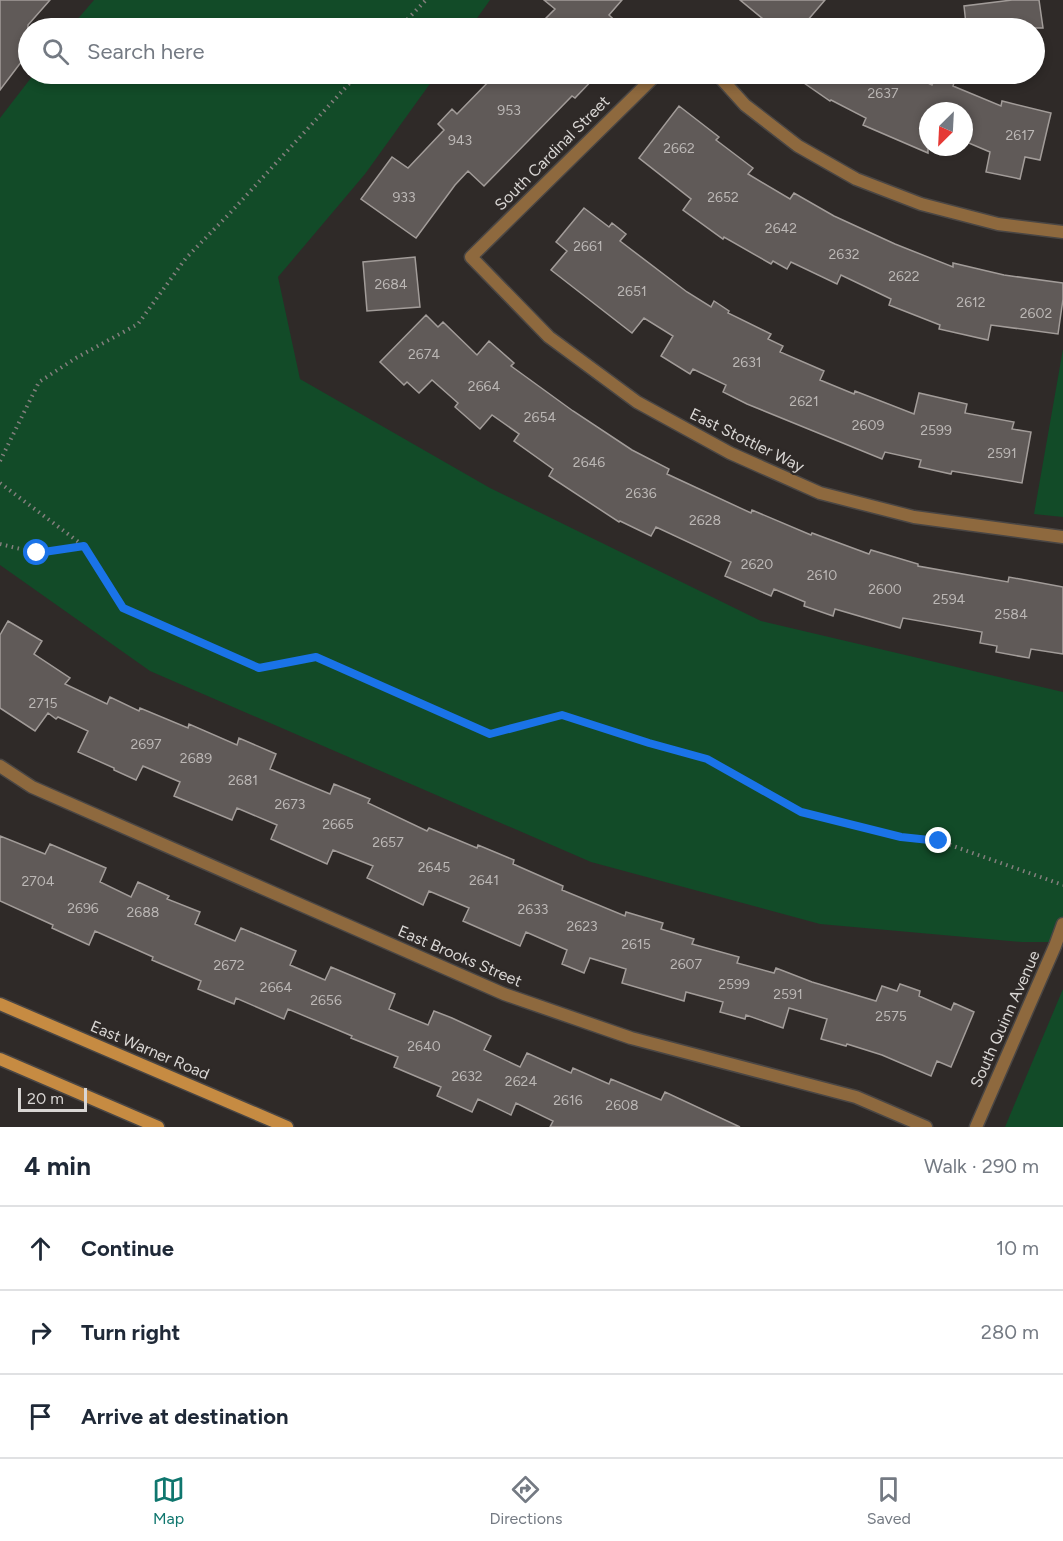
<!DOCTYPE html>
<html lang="en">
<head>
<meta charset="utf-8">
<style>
  body { margin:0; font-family:Figtree,sans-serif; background:#f6f6f7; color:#1f2937 }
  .compass { position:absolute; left:919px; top:102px; width:54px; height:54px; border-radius:50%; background:#fff; box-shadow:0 3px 9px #0003; rotate:204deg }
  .scale { position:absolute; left:18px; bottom:15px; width:69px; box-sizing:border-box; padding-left:6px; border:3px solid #d9d6d4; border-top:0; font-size:16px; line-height:21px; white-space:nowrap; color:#d9d6d4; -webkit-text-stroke:4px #2f2a28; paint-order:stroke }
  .stop { position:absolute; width:18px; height:18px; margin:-14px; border:4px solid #1a73e8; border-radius:50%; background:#fff }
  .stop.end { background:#1a73e8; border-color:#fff; box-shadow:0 2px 6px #0008 }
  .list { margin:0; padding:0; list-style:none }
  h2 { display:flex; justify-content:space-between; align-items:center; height:78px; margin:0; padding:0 24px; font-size:26px }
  h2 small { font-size:20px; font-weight:400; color:#747a83 }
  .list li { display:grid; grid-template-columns:39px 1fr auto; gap:18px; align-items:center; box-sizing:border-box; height:84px; padding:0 24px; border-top:2px solid #e0e1e3 }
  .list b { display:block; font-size:22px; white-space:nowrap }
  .list em { font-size:20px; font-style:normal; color:#747a83 }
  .icon { flex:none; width:33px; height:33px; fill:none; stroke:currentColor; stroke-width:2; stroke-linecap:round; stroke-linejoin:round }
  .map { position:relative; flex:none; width:1063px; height:1127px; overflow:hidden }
  .search { position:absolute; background:#fff; box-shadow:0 3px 9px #0003; left:18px; right:18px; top:18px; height:66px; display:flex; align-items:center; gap:15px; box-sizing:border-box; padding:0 21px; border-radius:33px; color:#747a83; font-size:22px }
  .sheet { height:330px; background:#fff }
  nav { display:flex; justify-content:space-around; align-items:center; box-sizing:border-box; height:84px; border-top:2px solid #e0e1e3; background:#fff; font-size:16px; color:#747a83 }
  nav a { display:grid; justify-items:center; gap:3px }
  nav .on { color:#0f766e }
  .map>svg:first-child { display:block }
  .green { fill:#124b28 }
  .building { fill:#605a58; stroke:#a29c99; stroke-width:1.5 }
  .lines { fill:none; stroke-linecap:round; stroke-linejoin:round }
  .street-casing { stroke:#4a4644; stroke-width:15 }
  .secondary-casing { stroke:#4a4644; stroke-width:15 }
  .path { stroke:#837f7d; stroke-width:4; stroke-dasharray:1.5 4.5; stroke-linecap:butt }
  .street { stroke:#8e693e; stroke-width:12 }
  .secondary { stroke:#c68b42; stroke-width:12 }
  .route { stroke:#1a73e8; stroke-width:8 }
  .labels { text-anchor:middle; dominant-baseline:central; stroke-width:4.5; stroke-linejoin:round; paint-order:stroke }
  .number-label { font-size:14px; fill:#bbb7b5 }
  .street-label { font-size:16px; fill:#d9d6d4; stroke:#2f2a28 }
</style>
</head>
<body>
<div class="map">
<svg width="1063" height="1127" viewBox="0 0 1063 1127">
  <rect width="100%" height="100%" fill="#2f2a28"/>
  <!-- green -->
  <path class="green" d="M 94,0 L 490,0 L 470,28 L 70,28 Z
    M 34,74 L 437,74 L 365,174 L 278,277 L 300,379 L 490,488 L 761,621 L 1063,692 L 1063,942 L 1022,942 L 820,924 L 591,862 L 150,671 L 0,565 L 0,118 Z
    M 1063,349 L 1063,517 L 1034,514 Z
    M 1063,989 L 1063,1127 L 1005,1127 Z"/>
  <!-- building -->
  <path class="building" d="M 0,0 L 50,0 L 28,25 L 28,53 L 0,90 Z
    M 544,0 L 622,0 L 609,15 L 623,28 L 536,28 L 555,9 Z
    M 740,0 L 825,0 L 801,28 L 794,28 L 783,19 L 774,28 Z
    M 1012,0 L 1039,0 L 1043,28 L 975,28 L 974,23 L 966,24 L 964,6 Z
    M 496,74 L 598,74 L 575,98 L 572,96 L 484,186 L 468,171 L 455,185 L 416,238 L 361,199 L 392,157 L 408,168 L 444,130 L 438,124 L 452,109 L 457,114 Z
    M 791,74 L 909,74 L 932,85 L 936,76 L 954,83 L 953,86 L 1001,106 L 1002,101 L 1051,113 L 1040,160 L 1025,157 L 1020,179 L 986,172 L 990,152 L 964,141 L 964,111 L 928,111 L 928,153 L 863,125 L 866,118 L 831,100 L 830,101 Z
    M 679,106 L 719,137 L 716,140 L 753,168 L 748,174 L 790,199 L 794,193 L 834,216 L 895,244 L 953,267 L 953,263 L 1004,275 L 1063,283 L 1063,299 L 1058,334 L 991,325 L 988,340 L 939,329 L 940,325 L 889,305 L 891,299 L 841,275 L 837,284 L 791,262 L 787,269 L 773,261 L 771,264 L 724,237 L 723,239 L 683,210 L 691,199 L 639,158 Z
    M 584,208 L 609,227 L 612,223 L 626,234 L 620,241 L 687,292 L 711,307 L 714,301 L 729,311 L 728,313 L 771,334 L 768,339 L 783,346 L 780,352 L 824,371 L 820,380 L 854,394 L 855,391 L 914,414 L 919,393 L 967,404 L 965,413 L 1014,422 L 1012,429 L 1031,432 L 1022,483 L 952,471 L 951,474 L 919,467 L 921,460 L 885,452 L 882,459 L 747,404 L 723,392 L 726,385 L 693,369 L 690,374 L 661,356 L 673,336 L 644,318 L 632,333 L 551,270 L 567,251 L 556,242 Z
    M 415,257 L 420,307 L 367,311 L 363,262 Z
    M 426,315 L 438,327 L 443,322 L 477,355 L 489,341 L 514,363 L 511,366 L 573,411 L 632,450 L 669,469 L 667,474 L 751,513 L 752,510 L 811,535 L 812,533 L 869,554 L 871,550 L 918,564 L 918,566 L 1008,582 L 1009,577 L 1063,587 L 1063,654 L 1031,649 L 1029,658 L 996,652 L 997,646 L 980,643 L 982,632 L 903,618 L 900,628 L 835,609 L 833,616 L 804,606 L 805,602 L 774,589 L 771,596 L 725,576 L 731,562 L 656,527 L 651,536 L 620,521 L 619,522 L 549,476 L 553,469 L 514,441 L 519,434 L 492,415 L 480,429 L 455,407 L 458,403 L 432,380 L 419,393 L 407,382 L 404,385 L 380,362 Z
    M 8,621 L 42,641 L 34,654 L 70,678 L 65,684 L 107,704 L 110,697 L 139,711 L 140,708 L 188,728 L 189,724 L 237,745 L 239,738 L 276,754 L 270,769 L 330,794 L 334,784 L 370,799 L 368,803 L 427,831 L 429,828 L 477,848 L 478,845 L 514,860 L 513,864 L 563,886 L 562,890 L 625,916 L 626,912 L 663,923 L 661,929 L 694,939 L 692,944 L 739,957 L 737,963 L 774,973 L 776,968 L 812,982 L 876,1001 L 882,986 L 897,991 L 900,984 L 920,991 L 919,996 L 951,1010 L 954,1003 L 974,1012 L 951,1067 L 937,1061 L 931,1076 L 882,1055 L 847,1044 L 846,1046 L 821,1039 L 827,1019 L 789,1008 L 783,1028 L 746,1015 L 745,1019 L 720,1012 L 723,1002 L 686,992 L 684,1001 L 622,983 L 626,969 L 590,958 L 584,973 L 562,964 L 567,950 L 526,932 L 520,946 L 463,921 L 469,908 L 429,891 L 423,905 L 367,878 L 373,866 L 333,850 L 327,864 L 271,839 L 277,825 L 237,808 L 232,820 L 174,796 L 180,782 L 143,766 L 136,780 L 114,770 L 114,768 L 78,752 L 88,731 L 58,717 L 56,719 L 48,713 L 35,731 L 0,708 L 0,635 Z
    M 0,836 L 45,854 L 50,844 L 106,868 L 100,882 L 131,897 L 138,882 L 169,896 L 167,899 L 200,912 L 195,924 L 235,941 L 241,928 L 296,951 L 290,965 L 325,980 L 331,967 L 395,994 L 389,1009 L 428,1025 L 434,1011 L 452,1018 L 491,1036 L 484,1050 L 520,1067 L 527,1053 L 571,1073 L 573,1068 L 609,1084 L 611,1079 L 661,1100 L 665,1092 L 740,1127 L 550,1127 L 553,1121 L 516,1103 L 511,1115 L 478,1099 L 472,1112 L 437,1096 L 441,1087 L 394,1067 L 398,1057 L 351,1038 L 352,1036 L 288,1009 L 284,1019 L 236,998 L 234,1004 L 198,989 L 201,981 L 152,960 L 153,957 L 95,931 L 89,945 L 52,928 L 53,925 L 0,901 Z"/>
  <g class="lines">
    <!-- street casing -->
    <g class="street-casing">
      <path id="street" d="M 657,74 L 471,257 L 549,337 L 637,402 L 730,453 L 820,493 L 914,517 L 1063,537
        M 717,74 L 745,105 L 798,146 L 856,179 L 921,204 L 998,224 L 1063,232
        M 0,766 L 32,787 L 504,994 L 631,1038 L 856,1097 L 926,1127
        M 976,1127 L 1055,946 L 1063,924"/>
    </g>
    <!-- secondary casing -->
    <g class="secondary-casing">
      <path id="secondary" d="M 0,1004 L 287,1127
        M 0,1059 L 158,1127"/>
    </g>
    <!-- path -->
    <path class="path" d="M 399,28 L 426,0
      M 0,461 L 39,382 L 76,358 L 138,324 L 186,258 L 231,212 L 358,74
      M 0,483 L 84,546 L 123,608 L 259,668 L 316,656 L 490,734 L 562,715 L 649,743 L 707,759 L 801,811 L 901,837 L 939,841 L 1063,885
      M 0,544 L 37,553 L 84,546"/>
    <!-- street -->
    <use href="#street" class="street"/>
    <!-- secondary -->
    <use href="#secondary" class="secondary"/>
  </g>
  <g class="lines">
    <!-- route -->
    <path class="route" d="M 37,553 L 84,546 L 123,608 L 259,668 L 316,657 L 490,734 L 562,715 L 649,743 L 707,759 L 801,812 L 901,837 L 939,841"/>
  </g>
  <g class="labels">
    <!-- number labels -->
    <g class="number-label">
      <text x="883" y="93">2637</text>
      <text x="509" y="110">953</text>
      <text x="1020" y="135">2617</text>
      <text x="460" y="140">943</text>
      <text x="679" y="148">2662</text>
      <text x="404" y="197">933</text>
      <text x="723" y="197">2652</text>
      <text x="781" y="228">2642</text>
      <text x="588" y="246">2661</text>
      <text x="844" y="254">2632</text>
      <text x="904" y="276">2622</text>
      <text x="391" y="284">2684</text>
      <text x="632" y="291">2651</text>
      <text x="971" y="302">2612</text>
      <text x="1036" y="313">2602</text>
      <text x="424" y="354">2674</text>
      <text x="747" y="362">2631</text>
      <text x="484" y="386">2664</text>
      <text x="804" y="401">2621</text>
      <text x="540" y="417">2654</text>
      <text x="868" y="425">2609</text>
      <text x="936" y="430">2599</text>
      <text x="1002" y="453">2591</text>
      <text x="589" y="462">2646</text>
      <text x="641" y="493">2636</text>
      <text x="705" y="520">2628</text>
      <text x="757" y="564">2620</text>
      <text x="822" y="575">2610</text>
      <text x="885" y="589">2600</text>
      <text x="949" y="599">2594</text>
      <text x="1011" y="614">2584</text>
      <text x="43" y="703">2715</text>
      <text x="146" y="744">2697</text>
      <text x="196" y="758">2689</text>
      <text x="243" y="780">2681</text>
      <text x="290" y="804">2673</text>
      <text x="338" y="824">2665</text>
      <text x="388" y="842">2657</text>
      <text x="434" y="867">2645</text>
      <text x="484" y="880">2641</text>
      <text x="38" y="881">2704</text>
      <text x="83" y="908">2696</text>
      <text x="533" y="909">2633</text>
      <text x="143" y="912">2688</text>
      <text x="582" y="926">2623</text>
      <text x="636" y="944">2615</text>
      <text x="686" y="964">2607</text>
      <text x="229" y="965">2672</text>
      <text x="734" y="984">2599</text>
      <text x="276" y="987">2664</text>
      <text x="788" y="994">2591</text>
      <text x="326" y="1000">2656</text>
      <text x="891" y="1016">2575</text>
      <text x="424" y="1046">2640</text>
      <text x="467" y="1076">2632</text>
      <text x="521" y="1081">2624</text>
      <text x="568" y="1100">2616</text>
      <text x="622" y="1105">2608</text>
    </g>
    <!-- street labels -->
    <g class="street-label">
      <text transform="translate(552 153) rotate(-45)">South Cardinal Street</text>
      <text transform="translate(747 440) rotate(26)">East Stottler Way</text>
      <text transform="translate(460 956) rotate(23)">East Brooks Street</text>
      <text transform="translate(1005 1019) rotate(-66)">South Quinn Avenue</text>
      <text transform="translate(150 1050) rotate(23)">East Warner Road</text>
    </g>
  </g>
</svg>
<svg class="compass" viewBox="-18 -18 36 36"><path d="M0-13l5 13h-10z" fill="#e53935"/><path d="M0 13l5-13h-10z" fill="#747a83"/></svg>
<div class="scale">20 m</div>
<div class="stop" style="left:37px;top:553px"></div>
<div class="stop end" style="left:939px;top:841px"></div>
<div class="search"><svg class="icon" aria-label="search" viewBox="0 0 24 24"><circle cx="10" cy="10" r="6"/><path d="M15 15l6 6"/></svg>Search here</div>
</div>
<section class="sheet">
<h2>4 min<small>Walk · 290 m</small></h2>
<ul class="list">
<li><svg class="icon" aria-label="ahead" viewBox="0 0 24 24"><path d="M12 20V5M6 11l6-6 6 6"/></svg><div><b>Continue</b></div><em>10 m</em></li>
<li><svg class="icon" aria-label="right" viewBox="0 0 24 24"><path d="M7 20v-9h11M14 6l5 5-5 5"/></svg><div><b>Turn right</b></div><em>280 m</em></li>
<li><svg class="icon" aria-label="arrive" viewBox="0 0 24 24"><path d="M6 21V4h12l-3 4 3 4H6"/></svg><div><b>Arrive at destination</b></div></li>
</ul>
</section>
<nav>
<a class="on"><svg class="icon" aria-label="map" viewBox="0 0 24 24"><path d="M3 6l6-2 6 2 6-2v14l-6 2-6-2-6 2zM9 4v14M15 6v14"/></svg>Map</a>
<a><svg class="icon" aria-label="directions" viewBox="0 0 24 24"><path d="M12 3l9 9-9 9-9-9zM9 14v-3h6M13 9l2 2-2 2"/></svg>Directions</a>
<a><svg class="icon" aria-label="saved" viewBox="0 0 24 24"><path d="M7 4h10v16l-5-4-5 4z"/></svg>Saved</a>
</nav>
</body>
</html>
